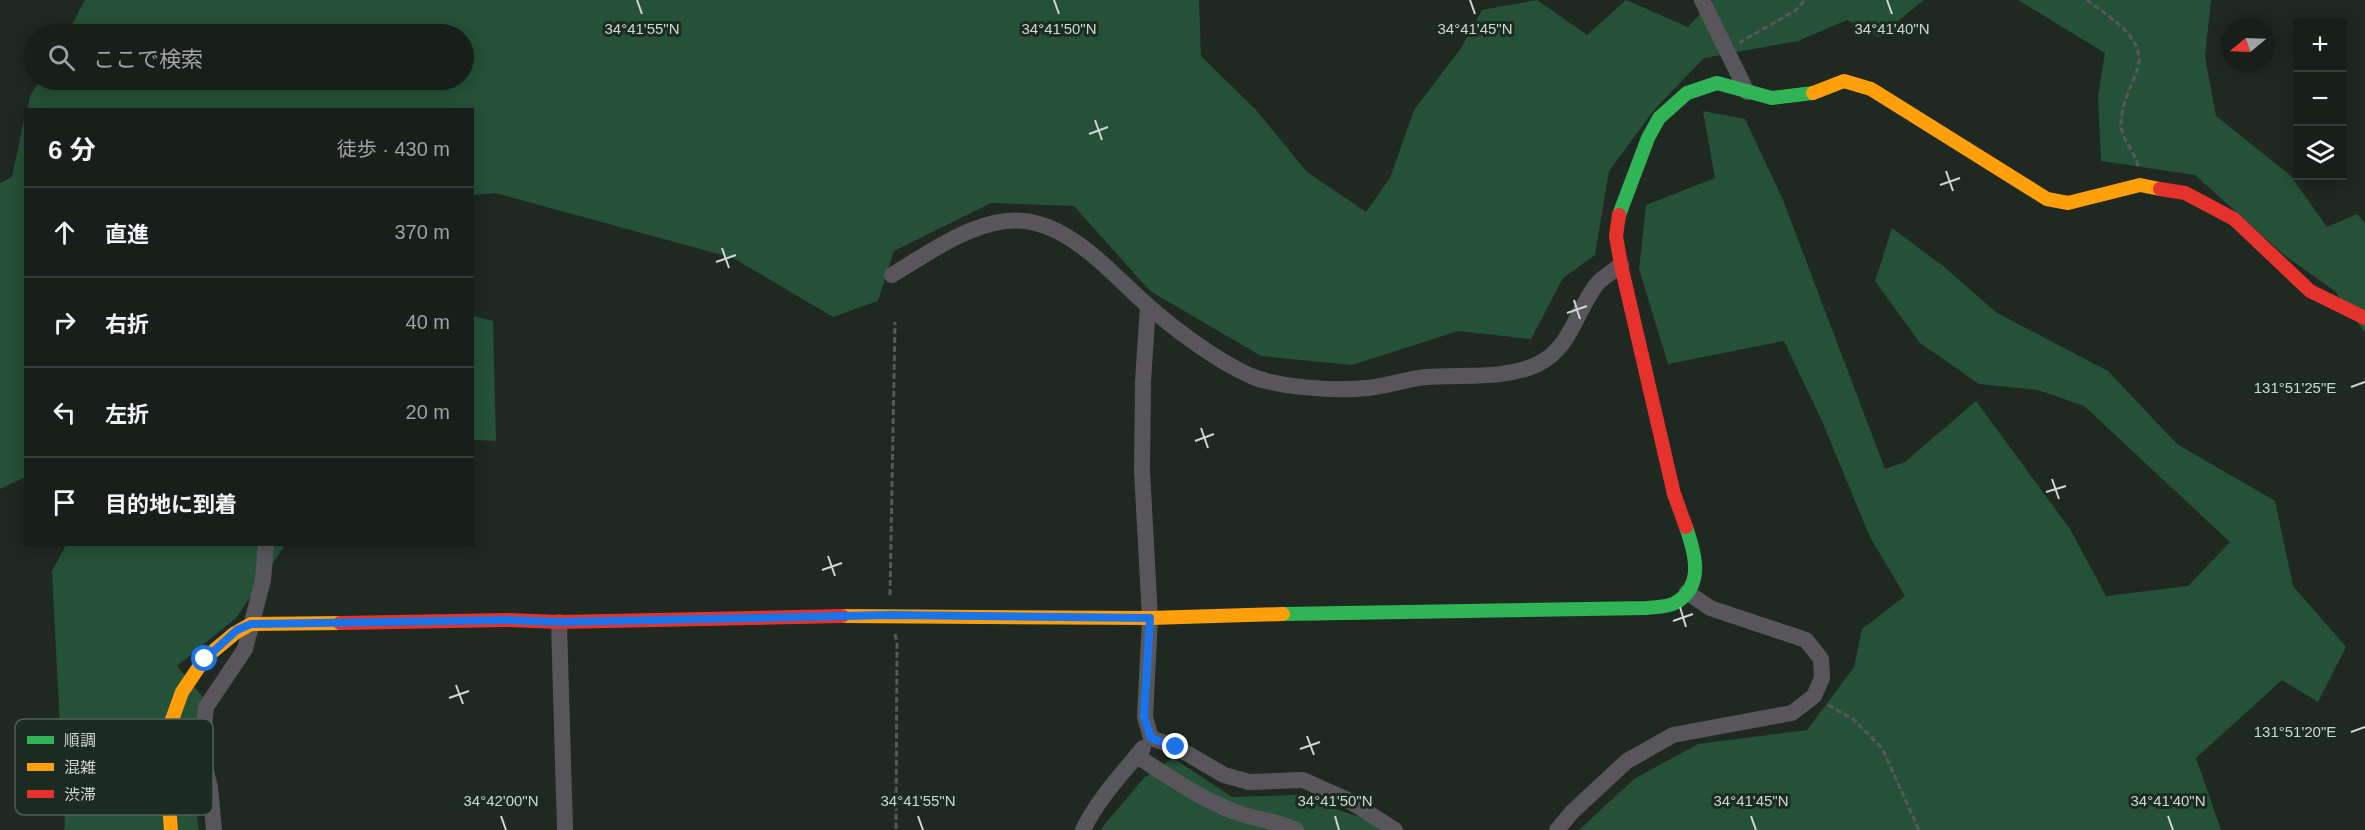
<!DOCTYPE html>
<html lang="ja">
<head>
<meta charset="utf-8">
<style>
  body { margin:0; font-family:Arial,"Noto Sans JP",sans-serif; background:#252b27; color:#f1f3f6 }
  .controls { position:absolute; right:18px; top:18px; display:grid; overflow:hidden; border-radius:0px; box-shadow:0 3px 15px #0003 }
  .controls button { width:54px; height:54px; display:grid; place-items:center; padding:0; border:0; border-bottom:2px solid #363c39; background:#181e1a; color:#f1f3f6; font:30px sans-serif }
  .compass { position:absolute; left:2221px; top:18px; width:54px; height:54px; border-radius:50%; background:#181e1a; box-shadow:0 3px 15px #0003; rotate:251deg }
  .stop { position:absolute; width:18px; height:18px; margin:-14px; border:4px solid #1a73e8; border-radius:50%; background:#fff }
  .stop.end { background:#1a73e8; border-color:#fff; box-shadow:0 2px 6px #0008 }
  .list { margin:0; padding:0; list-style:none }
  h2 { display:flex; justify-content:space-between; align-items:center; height:78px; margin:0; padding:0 24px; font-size:26px }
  h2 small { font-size:20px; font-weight:400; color:#9fa2a2 }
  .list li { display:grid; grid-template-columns:39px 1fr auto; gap:18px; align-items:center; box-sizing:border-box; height:90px; padding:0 24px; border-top:2px solid #363c39 }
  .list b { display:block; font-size:22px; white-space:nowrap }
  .list em { font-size:20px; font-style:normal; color:#9fa2a2 }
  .icon { flex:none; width:33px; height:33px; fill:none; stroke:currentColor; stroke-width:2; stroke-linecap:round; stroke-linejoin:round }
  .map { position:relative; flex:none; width:2365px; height:830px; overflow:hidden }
  .search { position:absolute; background:#181e1a; box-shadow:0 3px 15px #0003; left:24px; top:24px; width:450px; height:66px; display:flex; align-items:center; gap:15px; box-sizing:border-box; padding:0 21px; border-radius:33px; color:#9fa2a2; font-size:22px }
  .panel { position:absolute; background:#181e1a; box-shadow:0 3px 15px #0003; left:24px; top:108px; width:450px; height:438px; border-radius:0px }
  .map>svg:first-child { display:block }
  .green { fill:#245137 }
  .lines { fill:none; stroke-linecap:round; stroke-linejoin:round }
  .path { stroke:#58585a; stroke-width:3; stroke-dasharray:6 3; stroke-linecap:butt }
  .street { stroke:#58565b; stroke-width:16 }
  .fast { stroke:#30b455; stroke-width:14 }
  .slow { stroke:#ff9f0a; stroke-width:14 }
  .jam { stroke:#e5322d; stroke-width:14 }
  .route { stroke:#1a73e8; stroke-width:8 }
  .ticks { fill:none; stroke:#cdd7d0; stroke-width:2 }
  .key { fill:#1c2b21; stroke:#515f56; stroke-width:1.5 }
  .key-label { font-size:16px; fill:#cdd7d0 }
  .ticks-label { font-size:15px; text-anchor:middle; fill:#cdd7d0; stroke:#1c2b21; stroke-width:6; stroke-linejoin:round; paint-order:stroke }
</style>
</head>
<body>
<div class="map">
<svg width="2365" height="830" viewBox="0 0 2365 830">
  <rect width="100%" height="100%" fill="#202822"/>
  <!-- green -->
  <path class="green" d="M 85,0 L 1199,0 L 1201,56 L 1256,110 L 1307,172 L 1366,212 L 1390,178 L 1414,110 L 1461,48 L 1482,10 L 1537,0 L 1587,35 L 1626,0 L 1688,27 L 1713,0 L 1924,0 L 1878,37 L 1847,20 L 1798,41 L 1704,58 L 1655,109 L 1609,171 L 1595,255 L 1563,278 L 1531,339 L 1458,331 L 1352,365 L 1261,356 L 1150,291 L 1074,206 L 991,203 L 894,251 L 878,301 L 833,317 L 733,258 L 495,193 L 473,195 L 472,110 L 27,110 L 30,96 L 40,80 L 464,80 L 464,34 L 67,34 Z
    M 2018,0 L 2211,0 L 2205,57 L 2216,116 L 2290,175 L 2327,227 L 2357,214 L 2365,223 L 2365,333 L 2335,291 L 2284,255 L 2195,175 L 2101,161 L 2098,96 L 2105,53 Z
    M 1703,111 L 1745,119 L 1783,200 L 1885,469 L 1905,462 L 1976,401 L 2070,529 L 2106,596 L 2188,586 L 2230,542 L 2084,406 L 2038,390 L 1979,384 L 1920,343 L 1875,281 L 1892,228 L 1943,266 L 1997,313 L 2108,371 L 2177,444 L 2275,501 L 2293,586 L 2346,647 L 2318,702 L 2282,680 L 2196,758 L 2221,830 L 1579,830 L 1634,779 L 1698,744 L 1807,730 L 1854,667 L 1862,629 L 1905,596 L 1870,537 L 1822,421 L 1784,341 L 1668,364 L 1639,269 L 1646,205 L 1715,178 Z
    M 25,115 L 25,477 L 0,489 L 0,183 L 12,177 Z
    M 473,316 L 493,321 L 496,441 L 473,440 Z
    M 66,545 L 285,545 L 236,618 L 177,666 L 202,696 L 190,769 L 199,830 L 64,830 L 65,825 L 52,571 Z
    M 1173,758 L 1232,797 L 1296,795 L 1362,818 L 1382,830 L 1100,830 L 1144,778 Z"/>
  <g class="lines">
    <!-- path -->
    <path class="path" d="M 2087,0 C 2106,15 2146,37 2138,67 C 2132,87 2121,103 2121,125 C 2121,140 2137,153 2138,168
      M 1739,43 L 1796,10 L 1805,0
      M 890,595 L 895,322
      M 895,634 L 897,643 L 896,830
      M 1828,705 L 1853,719 L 1882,748 L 1919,830"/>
    <!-- street -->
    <path class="street" d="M 1702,0 L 1747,92
      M 892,275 C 925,255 967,225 1006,221 C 1064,215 1107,270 1146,304 C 1174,329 1217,361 1251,376 C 1280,388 1336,391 1368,388 C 1387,386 1406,379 1426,377 C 1462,374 1505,380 1538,364 C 1570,349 1576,312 1596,285 C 1602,278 1613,271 1621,265
      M 1148,306 L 1143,381 L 1142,471 L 1150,618 L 1145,717 L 1151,738
      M 559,622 L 565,830
      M 1151,738 L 1176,747 L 1224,775 L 1249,782 L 1303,780 L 1348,800 L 1395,830
      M 1137,756 C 1169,777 1202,800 1238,813 C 1258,820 1278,821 1296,830
      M 214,830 L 210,787 L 201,752 L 206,707 L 245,649 L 263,580 L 266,544
      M 1083,830 C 1097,800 1122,774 1143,748
      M 1557,830 L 1572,812 L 1627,761 L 1673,735 L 1792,713 L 1814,696 L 1822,678 L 1821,659 L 1806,640 L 1710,608 L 1687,592"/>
    <!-- fast -->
    <path class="fast" d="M 1619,215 L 1648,138 L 1659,118 L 1687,93 L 1717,83 L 1772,98 L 1813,93
      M 1283,614 L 1647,608 C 1655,607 1668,607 1675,603 C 1705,586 1695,553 1686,527"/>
    <!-- slow -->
    <path class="slow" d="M 1813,93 L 1844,81 L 1871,89 L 2047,199 L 2068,203 L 2140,185 L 2160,189
      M 842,616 L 1150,618 L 1283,614
      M 171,830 L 166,768 L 169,728 L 182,692 L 205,658 L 235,633 L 251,624 L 340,623"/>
    <!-- jam -->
    <path class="jam" d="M 2160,189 L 2185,193 L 2234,219 L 2310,291 L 2365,318
      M 1619,215 L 1616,236 L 1621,265 L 1674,494 L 1686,527
      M 340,623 L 508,620 L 559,622 L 842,616"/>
  </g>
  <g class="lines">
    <!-- route -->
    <path class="route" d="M 205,659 L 237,630 L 251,624 L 508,620 L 559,622 L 890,615 L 1150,618 L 1144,717 L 1151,738 L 1176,747"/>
  </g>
  <!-- ticks -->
  <path class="ticks" d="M 637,0 L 642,14M 1054,0 L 1059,14M 1470,0 L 1475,14M 1887,0 L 1892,14M 1095,120 L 1102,140M 1089,134 L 1108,127M 1946,171 L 1953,191M 1940,185 L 1960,178M 722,248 L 729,268M 716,262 L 736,255M 1574,300 L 1580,319M 1567,313 L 1587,306M 2351,387 L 2365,382M 1201,428 L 1208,448M 1195,441 L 1214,434M 2052,479 L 2059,499M 2046,492 L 2066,486M 828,556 L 835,576M 822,570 L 842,563M 1680,607 L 1686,627M 1673,621 L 1693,614M 456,685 L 463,704M 449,698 L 469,691M 2351,732 L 2365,727M 1307,736 L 1314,755M 1300,749 L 1320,742M 501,816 L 506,830M 918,816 L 923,830M 1335,816 L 1339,830M 1751,816 L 1756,830M 2168,816 L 2173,830"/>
  <!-- legend -->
  <rect x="15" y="719" width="198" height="96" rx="9" class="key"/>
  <rect x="27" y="736" width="27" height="8" fill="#30b455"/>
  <rect x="27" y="763" width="27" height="8" fill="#ff9f0a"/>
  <rect x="27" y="790" width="27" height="8" fill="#e5322d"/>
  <g class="key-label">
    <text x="64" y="746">順調</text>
    <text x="64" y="773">混雑</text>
    <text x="64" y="800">渋滞</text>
  </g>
  <g class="ticks-label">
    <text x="642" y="34">34°41'55"N</text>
    <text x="1059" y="34">34°41'50"N</text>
    <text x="1892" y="34">34°41'40"N</text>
    <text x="1475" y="34">34°41'45"N</text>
    <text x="2295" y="393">131°51'25"E</text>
    <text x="2295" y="737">131°51'20"E</text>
    <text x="501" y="806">34°42'00"N</text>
    <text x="918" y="806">34°41'55"N</text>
    <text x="1335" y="806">34°41'50"N</text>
    <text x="1751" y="806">34°41'45"N</text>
    <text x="2168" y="806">34°41'40"N</text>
  </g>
</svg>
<div class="controls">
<button>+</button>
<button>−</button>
<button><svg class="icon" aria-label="layers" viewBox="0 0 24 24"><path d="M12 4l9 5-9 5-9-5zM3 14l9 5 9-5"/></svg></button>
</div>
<svg class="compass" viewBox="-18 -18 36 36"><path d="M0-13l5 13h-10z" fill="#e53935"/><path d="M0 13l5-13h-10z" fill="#9fa2a2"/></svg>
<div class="stop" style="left:205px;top:659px"></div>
<div class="stop end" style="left:1176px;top:747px"></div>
<div class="search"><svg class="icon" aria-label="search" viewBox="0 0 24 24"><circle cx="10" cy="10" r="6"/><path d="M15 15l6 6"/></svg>ここで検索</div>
<section class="panel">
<h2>6 分<small>徒歩 · 430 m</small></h2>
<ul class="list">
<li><svg class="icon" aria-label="ahead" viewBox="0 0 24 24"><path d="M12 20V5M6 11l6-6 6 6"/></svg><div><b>直進</b></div><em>370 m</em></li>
<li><svg class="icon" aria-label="right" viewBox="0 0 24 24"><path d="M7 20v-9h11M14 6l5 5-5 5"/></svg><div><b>右折</b></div><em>40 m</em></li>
<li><svg class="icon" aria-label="left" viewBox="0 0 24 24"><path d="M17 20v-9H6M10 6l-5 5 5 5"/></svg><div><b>左折</b></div><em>20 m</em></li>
<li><svg class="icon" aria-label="arrive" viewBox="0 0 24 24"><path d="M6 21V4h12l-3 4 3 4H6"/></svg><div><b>目的地に到着</b></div></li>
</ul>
</section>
</div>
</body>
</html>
